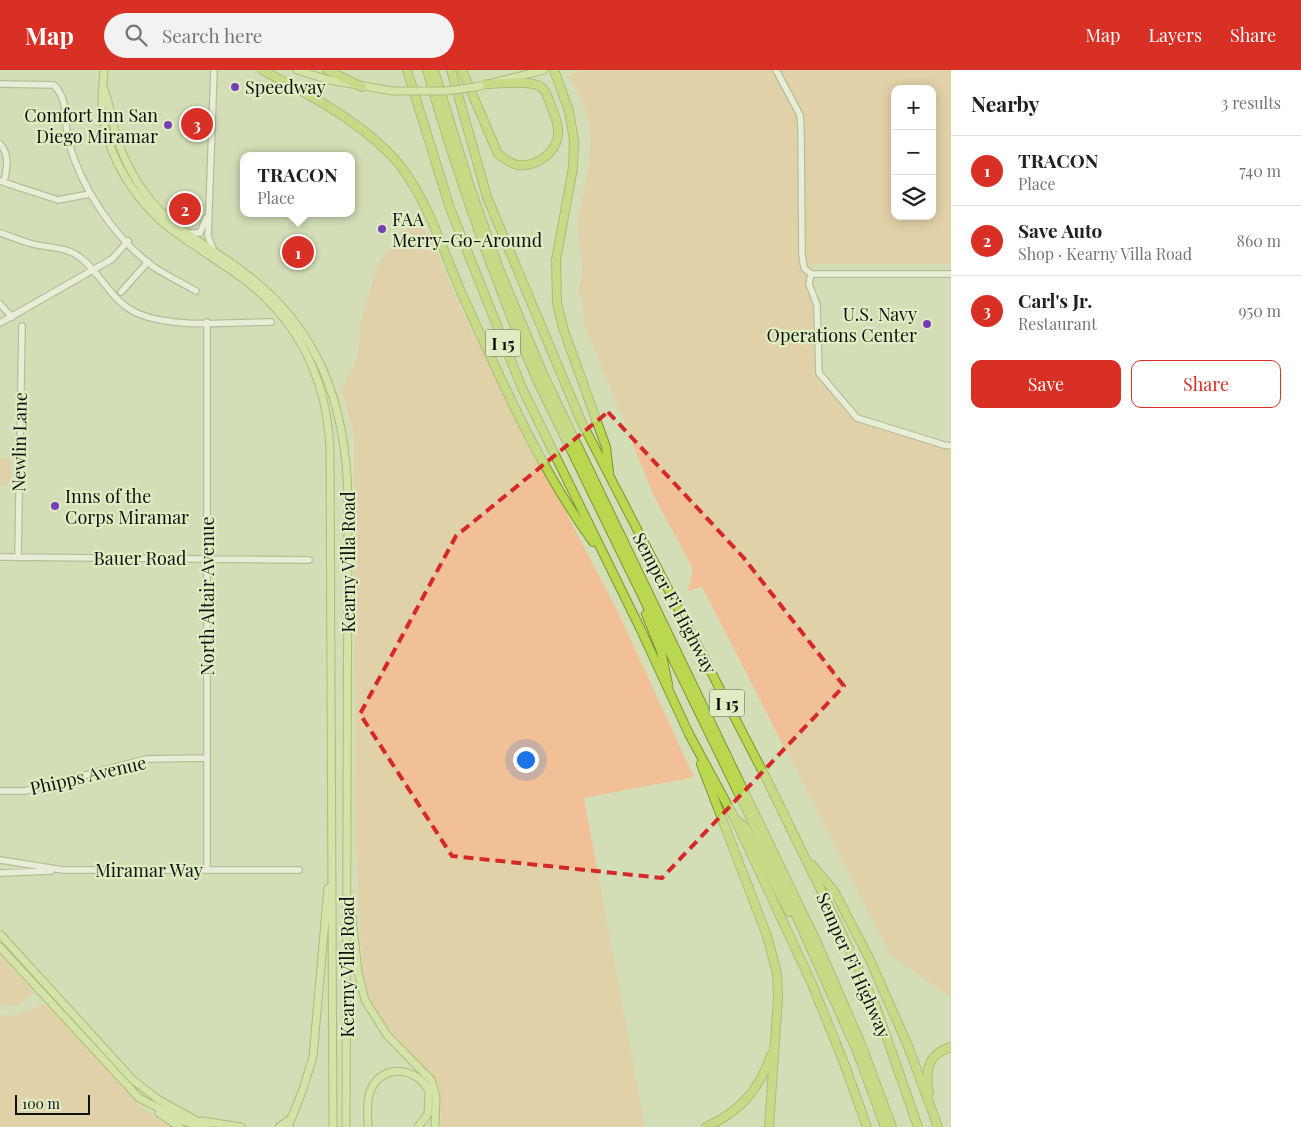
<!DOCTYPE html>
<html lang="en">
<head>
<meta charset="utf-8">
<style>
  body { margin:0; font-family:"Playfair Display",serif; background:#f2f2f2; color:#202124 }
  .controls { position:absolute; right:15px; top:15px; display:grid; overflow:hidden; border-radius:10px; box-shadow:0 2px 12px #0003 }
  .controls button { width:45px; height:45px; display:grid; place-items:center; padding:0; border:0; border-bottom:1px solid #e0e0e0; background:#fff; color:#202124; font:25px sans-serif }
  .scale { position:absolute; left:15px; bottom:12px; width:75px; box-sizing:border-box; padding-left:5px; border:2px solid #0e1205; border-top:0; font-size:14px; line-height:18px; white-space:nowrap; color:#0e1205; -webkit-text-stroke:4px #e0ecc4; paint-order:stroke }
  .you { position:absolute; left:525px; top:689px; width:18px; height:18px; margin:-12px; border:4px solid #fff; border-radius:50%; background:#1a73e8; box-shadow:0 0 0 8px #1a73e833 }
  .badge { display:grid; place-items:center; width:32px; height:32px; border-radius:50%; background:#d93025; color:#fff; font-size:16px; font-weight:700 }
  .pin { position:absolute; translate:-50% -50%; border:2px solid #fff; box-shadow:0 1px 5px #0006 }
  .popup { position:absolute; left:240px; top:82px; width:115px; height:65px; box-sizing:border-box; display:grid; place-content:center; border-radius:10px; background:#fff; filter:drop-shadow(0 1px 4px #0005); font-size:16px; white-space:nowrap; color:#757577 }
  .popup b { font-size:19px; color:#202124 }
  .popup::after { content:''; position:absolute; left:50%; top:100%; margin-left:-10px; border:10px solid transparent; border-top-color:#fff }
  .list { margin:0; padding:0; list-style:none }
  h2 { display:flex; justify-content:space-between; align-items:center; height:65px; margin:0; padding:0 20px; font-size:21px }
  h2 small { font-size:16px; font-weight:400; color:#757577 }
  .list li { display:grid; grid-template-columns:32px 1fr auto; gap:15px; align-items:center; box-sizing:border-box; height:70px; padding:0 20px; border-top:1px solid #e0e0e0 }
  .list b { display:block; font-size:19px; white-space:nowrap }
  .list p { margin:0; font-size:16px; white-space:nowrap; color:#757577 }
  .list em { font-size:16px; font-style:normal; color:#757577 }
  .actions { display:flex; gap:10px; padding:15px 20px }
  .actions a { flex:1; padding:11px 0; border:1px solid #d93025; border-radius:10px; text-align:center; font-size:18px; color:#d93025 }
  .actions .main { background:#d93025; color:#fff }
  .icon { flex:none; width:28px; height:28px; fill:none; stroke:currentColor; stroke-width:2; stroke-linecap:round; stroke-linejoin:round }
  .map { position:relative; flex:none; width:951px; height:1057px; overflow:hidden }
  header { display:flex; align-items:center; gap:30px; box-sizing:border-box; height:70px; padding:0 25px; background:#d93025; color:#fff }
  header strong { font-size:24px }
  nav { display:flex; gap:28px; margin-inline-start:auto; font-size:18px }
  .search { width:350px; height:45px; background:#f2f2f2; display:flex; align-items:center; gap:12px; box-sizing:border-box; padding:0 18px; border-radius:28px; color:#757577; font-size:19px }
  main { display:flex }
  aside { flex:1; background:#fff }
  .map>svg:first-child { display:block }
  .green { fill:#f2c097; fill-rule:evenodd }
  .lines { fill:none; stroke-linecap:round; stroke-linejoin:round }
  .minor-casing { stroke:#8e9974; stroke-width:8 }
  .major-casing { stroke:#7d9335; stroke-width:9 }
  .highway-casing { stroke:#7d9335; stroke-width:10 }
  .minor { stroke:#fff; stroke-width:5.5 }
  .major { stroke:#d5e895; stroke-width:7 }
  .highway { stroke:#b9d84f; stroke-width:8 }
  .major-bridge-casing { stroke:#7d9335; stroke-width:9; stroke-linecap:butt }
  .major-bridge { stroke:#d5e895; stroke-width:7 }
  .marked { fill:none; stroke:#d62828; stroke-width:4; stroke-dasharray:10 6; stroke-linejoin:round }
  .poi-dot { fill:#753fb5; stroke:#e0ecc4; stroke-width:2 }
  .labels { text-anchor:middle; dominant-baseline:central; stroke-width:4.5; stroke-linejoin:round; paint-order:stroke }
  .shield { fill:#e0ecc4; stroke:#4d533e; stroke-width:1 }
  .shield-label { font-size:16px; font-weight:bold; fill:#0e1205 }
  .poi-label { font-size:18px; fill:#0e1205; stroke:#e0ecc4; text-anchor:start }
  .street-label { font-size:18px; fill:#0e1205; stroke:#e0ecc4 }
</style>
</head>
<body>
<header>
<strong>Map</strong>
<div class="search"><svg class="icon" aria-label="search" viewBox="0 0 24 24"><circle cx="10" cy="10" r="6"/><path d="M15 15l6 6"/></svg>Search here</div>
<nav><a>Map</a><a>Layers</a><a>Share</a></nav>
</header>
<main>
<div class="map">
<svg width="951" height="1057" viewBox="0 0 951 1057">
  <rect width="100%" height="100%" fill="#d3deb7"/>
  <!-- green -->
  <path class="green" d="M 589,0 L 951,0 L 951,194 L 813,194 L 819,303 L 854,346 L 951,376 L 951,928 L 891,885 L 702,517 L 688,521 L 693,499 L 654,426 L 585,256 L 583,232 L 577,221 C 588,201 578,176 578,154 C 578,144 582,133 584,124 C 592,78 597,47 568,7 L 571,4 ZM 895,19 L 932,19 L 932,146 L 895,146 Z
    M 418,141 L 463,244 L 618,542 L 694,707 L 584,728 L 645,1057 L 441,1057 L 439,1015 L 375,942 L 363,906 L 356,779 L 354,365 L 342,320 L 358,286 L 361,251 L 378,194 Z
    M 0,389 L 11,389 L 11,410 L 8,412 L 8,415 L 0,415 Z
    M 0,885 L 35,923 L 16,936 L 0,934 Z
    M 43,934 L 49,936 L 139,1035 L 171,1057 L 0,1057 L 0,945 L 16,946 Z"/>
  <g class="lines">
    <!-- minor casing -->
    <g class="minor-casing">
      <path id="minor" d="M 214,0 L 208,166 L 214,181
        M 776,0 L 800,45 L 801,57 L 802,185 L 804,198 L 811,204 L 951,204
        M 0,14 L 54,15 C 69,31 64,49 68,69 C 80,117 115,169 155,198 C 168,206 182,213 196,221
        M 0,74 C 10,85 7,98 4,112
        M 0,111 L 58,130 L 90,124
        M 0,163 C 10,166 19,170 29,173 C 47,179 66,175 82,189 C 103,206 112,233 139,244 C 176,259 231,252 271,252
        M 188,163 L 200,163 L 206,148
        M 811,204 L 809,214 L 817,235 L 819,303 L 857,348 L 944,375 L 951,376
        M 121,222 L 148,192
        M 0,234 L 12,247
        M 207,252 L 207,800
        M 0,253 L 112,189 L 128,171
        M 0,487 L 309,490
        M 18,487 L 22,256
        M 0,721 L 25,721 L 146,689 L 207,688
        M 0,790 L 63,800 L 299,800
        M 0,803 L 51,801"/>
    </g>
    <!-- major casing -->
    <g class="major-casing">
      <path id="major" d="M 104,0 C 103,17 100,32 103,49 C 111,94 140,138 178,164 C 201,181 227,196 250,214 C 301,256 327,313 330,379 L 333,1057
        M 297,0 L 329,10 L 393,21
        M 476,17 L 544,0
        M 103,18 C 109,29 110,42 113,54 C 120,83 133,109 152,132 C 177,161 212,178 242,201 C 320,258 346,335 348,429 L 346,1057
        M 347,841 L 352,847 L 358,902 L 365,930 L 387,965 L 431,1010 L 436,1026 L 435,1057
        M 0,864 L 133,1010 L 159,1030 L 208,1057
        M 0,877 L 139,1028 L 186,1052 L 204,1057
        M 159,1043 L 180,1057
        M 202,1051 L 241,1057
        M 279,1057 L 290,1049
        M 288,1057 L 303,1019 L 313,987 L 328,818
        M 368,1057 C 368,1046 366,1032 370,1022 C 380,993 418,996 429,1022 L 428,1044 L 418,1057"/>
    </g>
    <!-- highway casing -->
    <g class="highway-casing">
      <path id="highway" d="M 262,0 C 308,24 355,48 391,85 C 424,119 442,178 461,222 C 500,307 538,396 593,472
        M 327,0 L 362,17
        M 407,0 L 450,138 L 522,318 L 640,558 L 689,664 L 734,747 L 812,914 L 844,993 L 867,1057
        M 427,0 C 457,106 494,208 537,310 L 772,792 L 857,981 L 885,1057
        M 434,0 L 470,117 L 499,199 L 543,304 L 817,873 L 861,974 L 892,1057
        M 451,0 L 487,127 L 581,351 L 766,708 L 841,861 L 876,937 L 918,1057
        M 462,0 L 498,84 C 505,89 511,94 518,95 C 536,97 555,84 558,66 C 559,56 555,46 551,36 C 548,28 546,18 537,15 C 522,10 502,14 487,14
        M 554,0 L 569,41 L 574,70 L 573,98 L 556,190 L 557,233 L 563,258 L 606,377 L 609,402
        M 646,544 L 661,581 L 668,614
        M 701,694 L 767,866 L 777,903 L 778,927 L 769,1057
        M 735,749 L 746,758 L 789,842
        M 812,795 L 834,821 L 870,890 L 908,976 L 938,1057
        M 929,1023 C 925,1001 927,984 951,977
        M 706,1057 C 739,1042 759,1021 771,985"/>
    </g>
    <!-- minor -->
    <use href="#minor" class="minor"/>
    <!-- major -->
    <use href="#major" class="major"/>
    <!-- highway -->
    <use href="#highway" class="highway"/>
    <!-- major-bridge casing -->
    <g class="major-bridge-casing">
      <path id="major-bridge" d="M 393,21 L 445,21 L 476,17"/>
    </g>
    <!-- major-bridge -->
    <use href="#major-bridge" class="major-bridge"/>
  </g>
  <!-- marked area -->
  <path d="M0 0H951V1057H0ZM 608,342 L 743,487 L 844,616 L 662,808 L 452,786 L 360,644 L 456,466 Z" fill="#d3deb7" fill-opacity=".55" fill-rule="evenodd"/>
  <path class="marked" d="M 608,342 L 743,487 L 844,616 L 662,808 L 452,786 L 360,644 L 456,466 Z"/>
  <!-- markers -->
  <g class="poi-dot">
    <circle cx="235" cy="17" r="5"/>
    <circle cx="168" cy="55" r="5"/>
    <circle cx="382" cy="159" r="5"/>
    <circle cx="927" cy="254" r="5"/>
    <circle cx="55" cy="436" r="5"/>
  </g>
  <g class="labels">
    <!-- shield labels -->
    <g class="shield">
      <rect x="485.5" y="259.5" width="35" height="27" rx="4"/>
      <rect x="709.5" y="619.5" width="35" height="27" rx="4"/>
    </g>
    <g class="shield-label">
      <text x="503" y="273">I 15</text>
      <text x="727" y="633">I 15</text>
    </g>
    <!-- poi labels -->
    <g class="poi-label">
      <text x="245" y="17">Speedway</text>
      <text x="158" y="45" text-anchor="end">Comfort Inn San<tspan x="158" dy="21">Diego Miramar</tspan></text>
      <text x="392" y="149">FAA<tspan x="392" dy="21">Merry-Go-Around</tspan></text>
      <text x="917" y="244" text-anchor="end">U.S. Navy<tspan x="917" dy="21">Operations Center</tspan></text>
      <text x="65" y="426">Inns of the<tspan x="65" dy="21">Corps Miramar</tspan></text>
    </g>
    <!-- street labels -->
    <g class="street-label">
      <text transform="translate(19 372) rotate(-89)">Newlin Lane</text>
      <text x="140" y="488">Bauer Road</text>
      <text transform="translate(348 492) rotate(-90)">Kearny Villa Road</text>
      <text transform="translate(207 526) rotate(-90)">North Altair Avenue</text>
      <text transform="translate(675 533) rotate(62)">Semper Fi Highway</text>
      <text transform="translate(88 705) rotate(-13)">Phipps Avenue</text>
      <text x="149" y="800">Miramar Way</text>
      <text transform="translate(854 895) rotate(66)">Semper Fi Highway</text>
      <text transform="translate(347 897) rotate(-90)">Kearny Villa Road</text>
    </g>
  </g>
</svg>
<div class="controls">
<button>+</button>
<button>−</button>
<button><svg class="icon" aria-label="layers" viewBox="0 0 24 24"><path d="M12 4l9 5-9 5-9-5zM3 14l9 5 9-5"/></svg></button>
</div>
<div class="scale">100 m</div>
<div class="you"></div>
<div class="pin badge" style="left:298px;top:182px">1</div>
<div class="popup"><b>TRACON</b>Place</div>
<div class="pin badge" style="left:185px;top:139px">2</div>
<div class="pin badge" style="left:197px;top:54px">3</div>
</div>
<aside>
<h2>Nearby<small>3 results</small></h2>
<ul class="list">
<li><span class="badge">1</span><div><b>TRACON</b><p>Place</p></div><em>740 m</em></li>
<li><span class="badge">2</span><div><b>Save Auto</b><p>Shop · Kearny Villa Road</p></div><em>860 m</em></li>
<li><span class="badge">3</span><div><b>Carl's Jr.</b><p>Restaurant</p></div><em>950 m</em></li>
</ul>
<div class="actions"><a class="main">Save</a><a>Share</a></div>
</aside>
</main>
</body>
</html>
